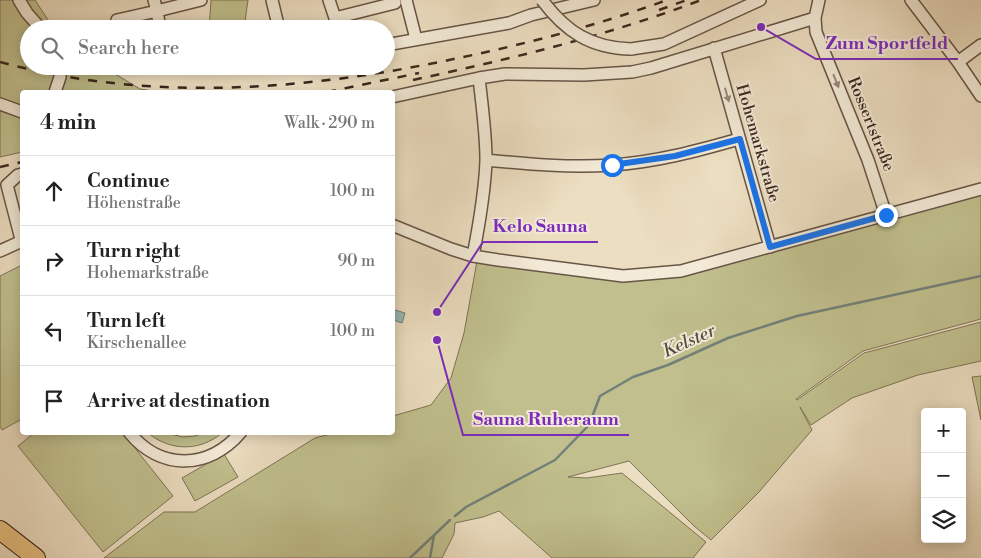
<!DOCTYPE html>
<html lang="en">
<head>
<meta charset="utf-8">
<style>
  body { margin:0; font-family:"Libre Bodoni",serif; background:#f2f2f2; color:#222 }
  .controls { position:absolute; right:15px; bottom:15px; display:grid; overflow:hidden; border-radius:5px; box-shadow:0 2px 12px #0003 }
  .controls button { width:45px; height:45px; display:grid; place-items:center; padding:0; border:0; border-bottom:1px solid #e0e0e0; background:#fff; color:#222; font:25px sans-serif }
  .stop { position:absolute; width:15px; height:15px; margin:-11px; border:4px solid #1a73e8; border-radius:50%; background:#fff }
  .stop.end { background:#1a73e8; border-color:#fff; box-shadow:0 1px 5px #0008 }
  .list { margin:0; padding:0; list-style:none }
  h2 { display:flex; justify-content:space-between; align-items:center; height:65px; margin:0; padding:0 20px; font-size:21px }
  h2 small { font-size:16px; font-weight:400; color:#767676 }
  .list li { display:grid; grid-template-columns:32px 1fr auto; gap:15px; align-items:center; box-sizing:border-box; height:70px; padding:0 20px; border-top:1px solid #e0e0e0 }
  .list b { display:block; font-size:19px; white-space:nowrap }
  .list p { margin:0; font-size:16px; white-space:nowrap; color:#767676 }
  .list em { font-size:16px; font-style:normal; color:#767676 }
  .icon { flex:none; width:28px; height:28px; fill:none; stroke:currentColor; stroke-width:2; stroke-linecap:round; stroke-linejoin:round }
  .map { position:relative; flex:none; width:981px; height:558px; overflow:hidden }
  .search { position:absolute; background:#fff; box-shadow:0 2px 12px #0003; left:20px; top:20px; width:375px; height:55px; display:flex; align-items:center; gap:12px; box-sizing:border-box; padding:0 18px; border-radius:28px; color:#767676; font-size:19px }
  .panel { position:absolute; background:#fff; box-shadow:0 2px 12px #0003; left:20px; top:90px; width:375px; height:345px; border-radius:5px }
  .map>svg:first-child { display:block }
  .green { fill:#c0bf8d; stroke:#7e7355 }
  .water { fill:#99bcb6; stroke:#738079 }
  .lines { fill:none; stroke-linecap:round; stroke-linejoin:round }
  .stream { stroke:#738079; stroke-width:2.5 }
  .minor-casing { stroke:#675546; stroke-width:14 }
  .highway-casing { stroke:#3b271d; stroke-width:20 }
  .minor { stroke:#f3ead7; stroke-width:11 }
  .highway { stroke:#e6bf80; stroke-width:18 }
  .rail { stroke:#3b271d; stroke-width:2.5; stroke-dasharray:9 9; stroke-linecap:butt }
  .minor-bridge-casing { stroke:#675546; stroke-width:14; stroke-linecap:butt }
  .minor-bridge { stroke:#f3ead7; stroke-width:11 }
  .oneway { fill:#97887a }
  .route { stroke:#1a73e8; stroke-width:6 }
  .labels { text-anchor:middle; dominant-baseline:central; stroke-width:4; stroke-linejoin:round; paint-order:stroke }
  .street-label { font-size:16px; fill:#3b271d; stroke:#f3ead7 }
  .water-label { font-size:18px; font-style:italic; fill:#524c43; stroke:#f3ead7 }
  .leader { fill:none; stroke:#7b2cbf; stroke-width:2 }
  .callout-dot { fill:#7b2cbf; stroke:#f3ead7; stroke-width:2 }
  .callout-label { font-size:18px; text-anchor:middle; font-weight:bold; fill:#7b2cbf; stroke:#f3ead7; stroke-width:4; stroke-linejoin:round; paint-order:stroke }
</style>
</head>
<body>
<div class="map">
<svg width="981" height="558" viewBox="0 0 981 558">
  <rect width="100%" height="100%" fill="#ecdec1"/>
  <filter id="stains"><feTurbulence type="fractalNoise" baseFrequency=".004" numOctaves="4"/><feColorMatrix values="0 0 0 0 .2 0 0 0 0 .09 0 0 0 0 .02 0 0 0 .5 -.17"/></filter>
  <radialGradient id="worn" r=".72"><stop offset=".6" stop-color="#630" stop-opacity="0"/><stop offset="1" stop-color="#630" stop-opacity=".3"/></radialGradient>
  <!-- green -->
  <path class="green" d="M 0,0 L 35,0 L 54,29 L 29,29 L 29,66 L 102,66 L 140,89 L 160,92 L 22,92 L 22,152 L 0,157 Z
    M 211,0 L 248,0 L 244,29 L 209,29 Z
    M 981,195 L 981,319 L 863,351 L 796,399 L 797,400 L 864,353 L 981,322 L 981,361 L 918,375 L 852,398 L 811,425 L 800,407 L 812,430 L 759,492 L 711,540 L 694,526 L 629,461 L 568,477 L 587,478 L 622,473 L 706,542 L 693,558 L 552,558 L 499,511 L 483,517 L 455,523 L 454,534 L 442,558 L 104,558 L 164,512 L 195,512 L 315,438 L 334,433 L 392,432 L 393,416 L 431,405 L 451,378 L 464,333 L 477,261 L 629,281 Z
    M 20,266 L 22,271 L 22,419 L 2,430 L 0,426 L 0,276 Z
    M 981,376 L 981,420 L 972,377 Z
    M 34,433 L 123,433 L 173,496 L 103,552 L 18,446 Z
    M 148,433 L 166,433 L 183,437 L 195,436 L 204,433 L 222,433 C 199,452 170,451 148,433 Z
    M 224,454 L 238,477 L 195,501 L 182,478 Z"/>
  <!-- water -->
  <path class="water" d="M 392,309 L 405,313 L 402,323 L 393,320 Z"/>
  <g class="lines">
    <!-- stream -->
    <path class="stream" d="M 455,516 L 466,507 L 555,460 L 589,425 L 600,396 L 633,377 L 668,365 L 728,338 L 797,316 L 981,276
      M 410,558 L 450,520
      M 430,558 L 434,535"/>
    <!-- minor casing -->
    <g class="minor-casing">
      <path id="minor" d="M 19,0 L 27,13 L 41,29
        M 154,0 L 157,11 L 201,0
        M 272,0 L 279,29
        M 329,0 L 335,18 L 395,3
        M 406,0 L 416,39
        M 819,0 L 815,18 L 816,32 L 868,160 L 886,215
        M 911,0 L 958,62 L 981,96
        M 117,20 L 157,11 L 160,29
        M 386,45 L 509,23 L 531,15 L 594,0
        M 714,48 L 770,247
        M 631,49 L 664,44 L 760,0
        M 958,62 L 981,45
        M 392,97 L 479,78 L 505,74 L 584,75 L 632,72 L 651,68 L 815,18
        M 0,104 L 22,112
        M 486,160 C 528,164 570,168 612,165 C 656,162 697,151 739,139
        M 22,174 L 18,175 L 7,185 L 22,243
        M 392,225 L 451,249 L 473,256 L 498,260 L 623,276 L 681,271 L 981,189
        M 0,251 L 22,241
        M 473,256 C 479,225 485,192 486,160 C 486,133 482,105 479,78
        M 129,432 C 160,471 209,470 241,432"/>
    </g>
    <!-- highway casing -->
    <g class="highway-casing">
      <path id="highway" d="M 0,530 L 36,558"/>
    </g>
    <!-- minor -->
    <use href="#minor" class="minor"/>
    <!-- highway -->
    <use href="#highway" class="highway"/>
    <!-- rail -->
    <path class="rail" d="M 659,10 L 687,0
      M 0,62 C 148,102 300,91 449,60 C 522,45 596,26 667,0
      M 413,80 C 510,59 607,36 701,0
      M 327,92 L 419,73
      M 0,167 L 22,162"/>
    <!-- minor-bridge casing -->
    <g class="minor-bridge-casing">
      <path id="minor-bridge" d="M 542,0 C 566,32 591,48 631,49
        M 55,92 L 60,77 L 60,66"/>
    </g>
    <!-- minor-bridge -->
    <use href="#minor-bridge" class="minor-bridge"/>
  </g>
  <!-- one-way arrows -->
  <defs><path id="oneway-solid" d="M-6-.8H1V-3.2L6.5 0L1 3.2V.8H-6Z" transform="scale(1.25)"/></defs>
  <g class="oneway">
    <use href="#oneway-solid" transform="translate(836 81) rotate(68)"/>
    <use href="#oneway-solid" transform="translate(727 95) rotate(74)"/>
  </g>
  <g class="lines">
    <!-- route -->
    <path class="route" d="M 612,165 L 675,156 L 740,139 L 770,247 L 886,215"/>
  </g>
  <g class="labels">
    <!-- street labels -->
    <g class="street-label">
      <text transform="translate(871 124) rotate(68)">Rossertstraße</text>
      <text transform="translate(758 143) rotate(74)">Hohemarkstraße</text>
    </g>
    <!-- water labels -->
    <g class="water-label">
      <text transform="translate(689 341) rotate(-24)">Kelster</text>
    </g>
  </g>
  <!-- callouts -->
  <path class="leader" d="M761 27L816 59H958M437 312L483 242H598M437 340L463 435H629"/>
  <g class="callout-dot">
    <circle cx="761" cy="27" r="5"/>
    <circle cx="437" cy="312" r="5"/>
    <circle cx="437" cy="340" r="5"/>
  </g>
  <g class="callout-label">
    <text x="887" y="49">Zum Sportfeld</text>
    <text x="540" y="232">Kelo Sauna</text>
    <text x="546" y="425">Sauna Ruheraum</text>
  </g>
  <rect width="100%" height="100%" filter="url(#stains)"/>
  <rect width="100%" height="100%" fill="url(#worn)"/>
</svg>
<div class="controls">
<button>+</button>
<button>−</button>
<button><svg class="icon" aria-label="layers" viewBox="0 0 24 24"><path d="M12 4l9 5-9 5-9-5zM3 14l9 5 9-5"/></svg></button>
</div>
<div class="stop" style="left:612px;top:165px"></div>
<div class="stop end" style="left:886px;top:215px"></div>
<div class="search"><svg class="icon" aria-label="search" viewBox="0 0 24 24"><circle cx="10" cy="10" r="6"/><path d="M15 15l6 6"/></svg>Search here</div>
<section class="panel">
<h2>4 min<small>Walk · 290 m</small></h2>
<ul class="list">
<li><svg class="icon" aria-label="ahead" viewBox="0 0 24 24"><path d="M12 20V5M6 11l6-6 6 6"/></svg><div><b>Continue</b><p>Höhenstraße</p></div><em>100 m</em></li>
<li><svg class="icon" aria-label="right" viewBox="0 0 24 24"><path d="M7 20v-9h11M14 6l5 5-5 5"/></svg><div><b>Turn right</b><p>Hohemarkstraße</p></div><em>90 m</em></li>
<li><svg class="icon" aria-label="left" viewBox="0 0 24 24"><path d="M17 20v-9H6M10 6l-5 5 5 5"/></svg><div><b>Turn left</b><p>Kirschenallee</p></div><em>100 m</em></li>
<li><svg class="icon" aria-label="arrive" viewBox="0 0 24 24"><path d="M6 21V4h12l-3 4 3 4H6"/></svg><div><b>Arrive at destination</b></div></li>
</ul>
</section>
</div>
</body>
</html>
